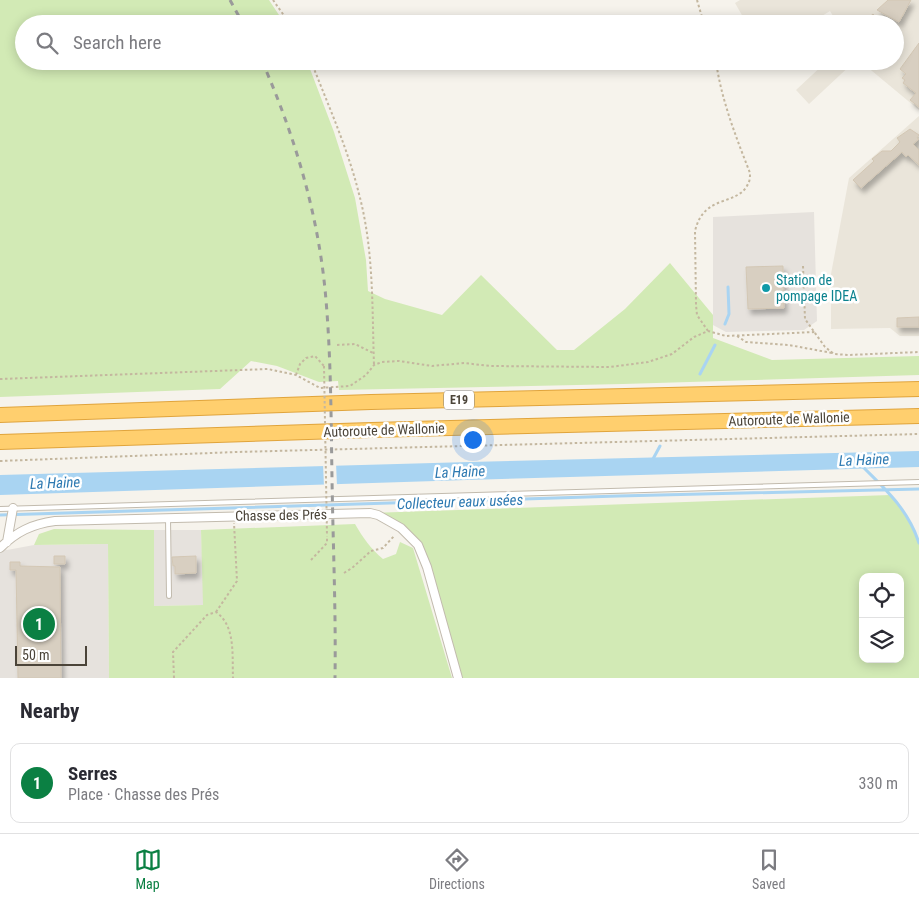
<!DOCTYPE html>
<html lang="en">
<head>
<meta charset="utf-8">
<style>
  body { margin:0; font-family:"Roboto Condensed",sans-serif; background:#f7f7f7; color:#2b2b33 }
  .controls { position:absolute; right:15px; bottom:15px; display:grid; overflow:hidden; border-radius:10px; box-shadow:0 2px 12px #0003 }
  .controls button { width:45px; height:45px; display:grid; place-items:center; padding:0; border:0; border-bottom:1px solid #e1e1e2; background:#fff; color:#2b2b33; font:25px sans-serif }
  .scale { position:absolute; left:15px; bottom:12px; width:72px; box-sizing:border-box; padding-left:5px; border:2px solid #4b4439; border-top:0; font-size:14px; line-height:18px; white-space:nowrap; color:#4b4439; -webkit-text-stroke:4px #fff; paint-order:stroke }
  .you { position:absolute; left:472px; top:439px; width:18px; height:18px; margin:-12px; border:4px solid #fff; border-radius:50%; background:#1a73e8; box-shadow:0 0 0 8px #1a73e833 }
  .badge { display:grid; place-items:center; width:32px; height:32px; border-radius:50%; background:#0b8043; color:#fff; font-size:16px; font-weight:700 }
  .pin { position:absolute; translate:-50% -50%; border:2px solid #fff; box-shadow:0 1px 5px #0006 }
  .list { margin:0; padding:0; list-style:none }
  h2 { display:flex; justify-content:space-between; align-items:center; height:65px; margin:0; padding:0 20px; font-size:21px }
  h2 small { font-size:16px; font-weight:400; color:#7c7c81 }
  .list li { display:grid; grid-template-columns:32px 1fr auto; gap:15px; align-items:center; box-sizing:border-box; height:80px; margin:0 10px 10px; padding:0 10px; border:1px solid #e1e1e2; border-radius:10px }
  .list b { display:block; font-size:19px; white-space:nowrap }
  .list p { margin:0; font-size:16px; white-space:nowrap; color:#7c7c81 }
  .list em { font-size:16px; font-style:normal; color:#7c7c81 }
  .icon { flex:none; width:28px; height:28px; fill:none; stroke:currentColor; stroke-width:2; stroke-linecap:round; stroke-linejoin:round }
  .map { position:relative; flex:none; width:919px; height:678px; overflow:hidden }
  .search { position:absolute; background:#fff; box-shadow:0 2px 12px #0003; left:15px; right:15px; top:15px; height:55px; display:flex; align-items:center; gap:12px; box-sizing:border-box; padding:0 18px; border-radius:28px; color:#7c7c81; font-size:19px }
  .sheet { height:155px; background:#fff }
  nav { display:flex; justify-content:space-around; align-items:center; box-sizing:border-box; height:70px; border-top:1px solid #e1e1e2; background:#fff; font-size:14px; color:#7c7c81 }
  nav a { display:grid; justify-items:center; gap:2px }
  nav .on { color:#0b8043 }
  .map>svg:first-child { display:block }
  .residential { fill:#eae5da }
  .industrial { fill:#e6e2dd }
  .green { fill:#d2eab5; fill-rule:evenodd }
  .water { fill:#a9d4f2 }
  .pier { fill:#f6f3ec }
  .lines { fill:none; stroke-linecap:round; stroke-linejoin:round }
  .stream { stroke:#a9d4f2; stroke-width:3 }
  .building { fill:#d8cfc1; stroke:#d3c7b4; filter:url(#shadow) }
  .service-casing { stroke:#c2bbae; stroke-width:6 }
  .minor-casing { stroke:#c2bbae; stroke-width:10 }
  .motorway-casing { stroke:#e0a43c; stroke-width:16 }
  .path { stroke:#c4b79f; stroke-width:2; stroke-dasharray:2.5 2.5; stroke-linecap:butt }
  .service { stroke:#fff; stroke-width:4 }
  .minor { stroke:#fff; stroke-width:8 }
  .motorway { stroke:#ffcf6e; stroke-width:14 }
  .rail { stroke:#9a9a9a; stroke-width:3; stroke-dasharray:6 6; stroke-linecap:butt }
  .path-bridge { stroke:#c4b79f; stroke-width:2; stroke-dasharray:2.5 2.5; stroke-linecap:butt }
  .culture-dot { fill:#0f9aa8; stroke:#fff; stroke-width:2 }
  .labels { text-anchor:middle; dominant-baseline:central; stroke-width:5; stroke-linejoin:round; paint-order:stroke }
  .shield { fill:#fff; stroke:#817c74; stroke-width:1 }
  .shield-label { font-size:12px; font-weight:bold; fill:#4b4439 }
  .culture-label { font-size:14px; fill:#0d838f; stroke:#fff; text-anchor:start }
  .street-label { font-size:14px; fill:#4b4439; stroke:#fff }
  .water-label { font-size:15px; font-style:italic; fill:#2e7ab2; stroke:#fff }
</style>
</head>
<body>
<div class="map">
<svg width="919" height="678" viewBox="0 0 919 678">
  <defs>
    <filter id="shadow"><feDropShadow dx="3" dy="5" stdDeviation="2.5" flood-color="#0004"/></filter>
  </defs>
  <rect width="100%" height="100%" fill="#f6f3ec"/>
  <!-- residential -->
  <path class="residential" d="M 740,0 L 919,0 L 919,110 L 860,61 L 895,61 L 895,24 L 838,24 L 830,11 L 809,24 L 747,24 L 735,3 Z
    M 827,61 L 855,61 L 809,104 L 796,90 Z
    M 919,116 L 919,336 L 900,336 L 890,328 L 831,329 L 831,274 L 849,178 Z"/>
  <!-- industrial -->
  <path class="industrial" d="M 814,212 L 817,321 L 804,330 L 726,332 L 713,325 L 713,217 Z
    M 154,530 L 201,530 L 204,605 L 154,606 Z
    M 108,544 L 109,678 L 0,678 L 0,545 L 7,550 L 34,545 Z"/>
  <!-- green -->
  <path class="green" d="M 0,0 L 269,0 L 285,24 L 24,24 L 24,61 L 307,61 L 334,132 L 355,198 L 366,260 L 368,291 L 385,299 L 442,315 L 481,275 L 557,350 L 574,350 L 625,309 L 670,263 L 713,315 L 713,338 L 772,360 L 919,356 L 919,375 L 623,384 L 339,390 L 338,381 L 319,382 L 277,366 L 251,361 L 220,389 L 0,397 Z
    M 890,495 L 908,517 L 919,543 L 919,678 L 458,678 L 418,545 L 401,528 L 370,513 ZM 863,577 L 900,577 L 900,659 L 863,659 Z
    M 355,524 C 363,538 371,549 383,559 L 396,554 L 400,542 L 413,548 L 452,678 L 109,678 L 108,544 L 34,545 L 39,534 L 54,529 L 154,530 L 154,606 L 203,605 L 201,530 Z"/>
  <!-- water -->
  <path class="water" d="M 919,451 L 919,467 L 467,480 L 0,495 L 0,475 L 469,462 Z"/>
  <!-- pier -->
  <path class="pier" d="M 323,463 L 336,463 L 337,486 L 324,487 Z"/>
  <g class="lines">
    <!-- stream -->
    <path class="stream" d="M 725,324 L 729,314 L 728,287
      M 700,374 L 715,345
      M 653,459 L 660,446
      M 862,466 C 886,490 908,509 919,543
      M 0,515 L 618,496 L 919,489"/>
  </g>
  <!-- building -->
  <path class="building" d="M 888,0 L 911,0 L 899,22 L 877,10 Z
    M 873,14 L 882,24 L 861,24 Z
    M 919,43 L 919,107 L 910,100 L 916,93 L 903,83 L 905,80 L 902,78 L 906,74 L 900,69 Z
    M 910,129 L 919,135 L 917,138 L 919,139 L 913,144 L 919,150 L 919,165 L 908,155 L 906,157 L 902,152 L 861,188 L 853,180 L 874,161 L 872,159 L 882,151 L 891,151 L 900,142 L 897,138 Z
    M 783,266 L 784,308 L 748,309 L 746,267 Z
    M 919,317 L 919,327 L 897,327 L 897,318 Z
    M 54,556 L 65,556 L 65,564 L 54,564 Z
    M 196,556 L 196,573 L 175,574 L 175,566 L 173,566 L 172,557 Z
    M 10,562 L 20,562 L 20,566 L 60,567 L 61,678 L 18,678 L 16,570 L 10,570 Z"/>
  <g class="lines">
    <!-- service casing -->
    <g class="service-casing">
      <path id="service" d="M 0,509 L 919,482
        M 168,518 L 169,596"/>
    </g>
    <!-- minor casing -->
    <g class="minor-casing">
      <path id="minor" d="M 7,542 L 13,508
        M 0,548 C 16,532 32,524 55,521 L 370,513 L 378,515 L 401,528 L 418,545 L 427,567 L 458,678"/>
    </g>
    <!-- motorway casing -->
    <g class="motorway-casing">
      <path id="motorway" d="M 0,415 L 371,402 L 919,389
        M 0,442 L 371,430 L 919,416"/>
    </g>
    <!-- path -->
    <path class="path" d="M 273,0 L 290,24
      M 697,0 L 704,24
      M 311,61 C 328,105 348,149 359,194 C 374,250 372,308 374,365
      M 803,266 L 805,319 L 825,347 L 834,354 L 848,355 L 919,352
      M 708,331 L 697,315 L 696,305 L 695,231 C 704,193 737,207 748,184 C 750,181 750,176 750,173 C 736,137 721,99 716,61
      M 737,336 L 746,342 L 789,345 L 832,353
      M 337,345 L 355,344 L 373,353
      M 296,375 L 300,364 L 306,358 L 315,356 L 324,366
      M 0,379 L 268,369 L 296,375 L 320,388 L 350,386 L 366,375 L 374,365 L 382,362 L 399,361 L 432,366 L 464,363 L 490,366 L 610,367 L 648,362 L 672,354 L 694,337 L 708,331 L 726,336 L 815,332
      M 0,461 L 237,452 L 919,434
      M 311,560 L 327,543 L 327,536
      M 344,573 L 352,568 L 371,551 L 383,548 L 395,535
      M 216,612 L 237,581 L 234,523
      M 174,678 L 173,652 L 207,615 L 216,612 C 236,626 232,656 233,678"/>
    <!-- service -->
    <use href="#service" class="service"/>
    <!-- minor -->
    <use href="#minor" class="minor"/>
    <!-- motorway -->
    <use href="#motorway" class="motorway"/>
    <!-- rail -->
    <path class="rail" d="M 230,0 L 243,24
      M 262,61 C 294,134 317,210 325,289 C 331,352 331,415 332,478 C 333,545 336,611 335,678"/>
    <!-- path-bridge -->
    <path class="path-bridge" d="M 324,366 L 327,536"/>
  </g>
  <!-- markers -->
  <circle class="culture-dot" cx="766" cy="288" r="5"/>
  <g class="labels">
    <!-- shield labels -->
    <rect class="shield" x="444" y="390.5" width="30" height="19" rx="4"/>
    <g class="shield-label">
      <text x="459" y="400">E19</text>
    </g>
    <!-- culture labels -->
    <g class="culture-label">
      <text x="776" y="280">Station de<tspan x="776" dy="16">pompage IDEA</tspan></text>
    </g>
    <!-- street labels -->
    <g class="street-label">
      <text transform="translate(789 419) rotate(-2)">Autoroute de Wallonie</text>
      <text transform="translate(384 430) rotate(-2)">Autoroute de Wallonie</text>
      <text transform="translate(281 515) rotate(-1)">Chasse des Prés</text>
    </g>
    <!-- water labels -->
    <g class="water-label">
      <text transform="translate(864 460) rotate(-2)">La Haine</text>
      <text transform="translate(460 472) rotate(-2)">La Haine</text>
      <text transform="translate(55 483) rotate(-2)">La Haine</text>
      <text transform="translate(460 502) rotate(-2)">Collecteur eaux usées</text>
    </g>
  </g>
</svg>
<div class="controls">
<button><svg class="icon" aria-label="locate" viewBox="0 0 24 24"><circle cx="12" cy="12" r="6"/><path d="M12 2v4M12 18v4M2 12h4M18 12h4"/></svg></button>
<button><svg class="icon" aria-label="layers" viewBox="0 0 24 24"><path d="M12 4l9 5-9 5-9-5zM3 14l9 5 9-5"/></svg></button>
</div>
<div class="scale">50 m</div>
<div class="you"></div>
<div class="pin badge" style="left:39px;top:624px">1</div>
<div class="search"><svg class="icon" aria-label="search" viewBox="0 0 24 24"><circle cx="10" cy="10" r="6"/><path d="M15 15l6 6"/></svg>Search here</div>
</div>
<section class="sheet">
<h2>Nearby<small></small></h2>
<ul class="list">
<li><span class="badge">1</span><div><b>Serres</b><p>Place · Chasse des Prés</p></div><em>330 m</em></li>
</ul>
</section>
<nav>
<a class="on"><svg class="icon" aria-label="map" viewBox="0 0 24 24"><path d="M3 6l6-2 6 2 6-2v14l-6 2-6-2-6 2zM9 4v14M15 6v14"/></svg>Map</a>
<a><svg class="icon" aria-label="directions" viewBox="0 0 24 24"><path d="M12 3l9 9-9 9-9-9zM9 14v-3h6M13 9l2 2-2 2"/></svg>Directions</a>
<a><svg class="icon" aria-label="saved" viewBox="0 0 24 24"><path d="M7 4h10v16l-5-4-5 4z"/></svg>Saved</a>
</nav>
</body>
</html>
